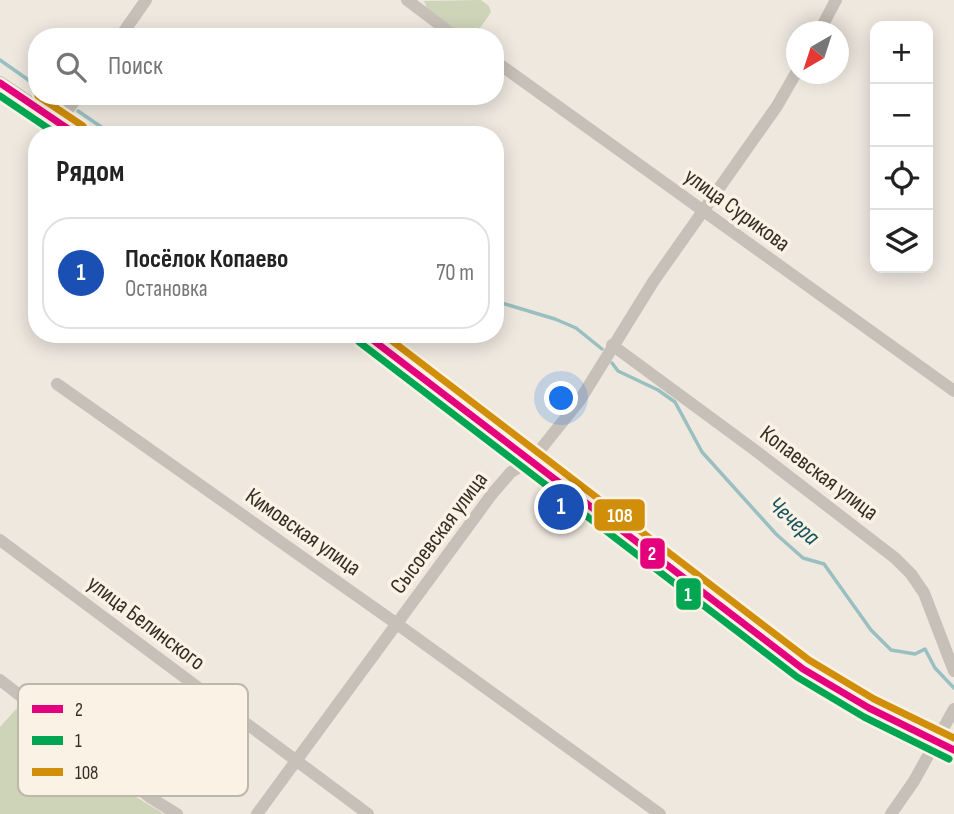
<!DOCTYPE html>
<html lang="ru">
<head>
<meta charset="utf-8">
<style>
  body { margin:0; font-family:"Sofia Sans Condensed",sans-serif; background:#f6f6f6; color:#222 }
  .controls { position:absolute; right:21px; top:21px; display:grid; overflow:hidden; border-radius:14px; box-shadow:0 4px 18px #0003 }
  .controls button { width:63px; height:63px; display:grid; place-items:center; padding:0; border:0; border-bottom:2px solid #e0e0e0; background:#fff; color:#222; font:35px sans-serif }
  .compass { position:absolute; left:786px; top:21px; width:63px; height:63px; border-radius:50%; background:#fff; box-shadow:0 4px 18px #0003; rotate:219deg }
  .you { position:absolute; left:562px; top:399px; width:24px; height:24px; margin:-18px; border:5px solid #fff; border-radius:50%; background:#1a73e8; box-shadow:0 0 0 10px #1a73e833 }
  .badge { display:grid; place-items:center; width:46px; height:46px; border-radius:50%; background:#ea580c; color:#fff; font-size:23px; font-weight:700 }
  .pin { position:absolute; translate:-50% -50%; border:4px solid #fff; box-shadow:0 2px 7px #0006 }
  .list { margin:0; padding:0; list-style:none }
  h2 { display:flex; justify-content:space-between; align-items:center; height:91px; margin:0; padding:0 28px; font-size:30px }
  h2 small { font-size:23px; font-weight:400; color:#767676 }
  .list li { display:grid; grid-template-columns:46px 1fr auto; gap:21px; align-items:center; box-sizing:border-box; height:112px; margin:0 14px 14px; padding:0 14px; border:2px solid #e0e0e0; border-radius:28px }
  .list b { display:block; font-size:26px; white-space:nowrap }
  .list p { margin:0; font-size:23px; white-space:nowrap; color:#767676 }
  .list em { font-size:23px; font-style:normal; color:#767676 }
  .icon { flex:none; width:38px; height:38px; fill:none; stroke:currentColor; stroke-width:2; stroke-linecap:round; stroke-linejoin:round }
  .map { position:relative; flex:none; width:954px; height:814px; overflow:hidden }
  .search { position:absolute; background:#fff; box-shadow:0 4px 18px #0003; left:28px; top:28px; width:476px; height:77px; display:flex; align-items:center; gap:18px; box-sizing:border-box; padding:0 24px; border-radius:28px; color:#767676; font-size:26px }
  .panel { position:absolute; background:#fff; box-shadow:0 4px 18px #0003; left:28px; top:126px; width:476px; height:217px; border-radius:28px }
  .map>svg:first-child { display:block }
  .green { fill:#ced4b8 }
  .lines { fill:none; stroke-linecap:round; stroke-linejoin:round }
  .stream { stroke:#9abfc0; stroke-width:3.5 }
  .minor { stroke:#c7c0b8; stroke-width:12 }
  .tertiary { stroke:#c7c0b8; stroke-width:14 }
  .bus-1-casing { stroke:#fbf2e6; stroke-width:12 }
  .bus-2-casing { stroke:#fbf2e6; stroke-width:12 }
  .bus-3-casing { stroke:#fbf2e6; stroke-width:12 }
  .bus-1 { stroke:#e5007d; stroke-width:7 }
  .bus-2 { stroke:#00a651; stroke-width:7 }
  .bus-3 { stroke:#d18e08; stroke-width:7 }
  .labels { text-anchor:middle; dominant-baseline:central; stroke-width:7; stroke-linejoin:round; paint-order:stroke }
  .street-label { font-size:23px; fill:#372d26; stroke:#fbf2e6 }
  .water-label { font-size:24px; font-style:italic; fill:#18545d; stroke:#fbf2e6 }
  .key { fill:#fbf2e6; stroke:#c0b7ac; stroke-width:2 }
  .key-label { font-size:19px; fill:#372d26 }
  .line-badge { stroke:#fbf2e6; stroke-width:2.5 }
  .badge-label { font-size:19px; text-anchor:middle; font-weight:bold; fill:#fff }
</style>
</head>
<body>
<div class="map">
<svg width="954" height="814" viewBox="0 0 954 814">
  <rect width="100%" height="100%" fill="#eee8df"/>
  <!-- green -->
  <path class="green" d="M 481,0 L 489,6 L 491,12 L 474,37 L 465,37 L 427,8 L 424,1 Z
    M 18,707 L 133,795 L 164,814 L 0,814 L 0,727 Z"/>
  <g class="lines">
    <!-- stream -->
    <path class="stream" d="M 0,60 L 37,86
      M 54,96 L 63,102
      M 78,111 L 113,135
      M 495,301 L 555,319 L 576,328 L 602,349
      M 612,363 L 618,371 L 658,390 L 675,402 L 702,452 L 776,534 L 803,558 L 824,564 L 871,630 L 891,650 L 915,654 L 925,649 L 935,668 L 954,688"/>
    <!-- minor -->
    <path class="minor" d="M 407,0 L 456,37
      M 819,32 L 836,0
      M 120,37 L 146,0
      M 495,61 L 954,391
      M 59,122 L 78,96
      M 612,345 L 756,451 L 895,558 L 911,574 L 924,593 L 954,671
      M 57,384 L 397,624 L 660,814
      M 0,540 L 368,814
      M 0,680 L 151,798 L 177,814
      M 257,814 L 492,494 L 511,472 L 532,460 L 580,400 L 653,282 L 777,106 L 796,73
      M 891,814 L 914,781 L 954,709"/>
    <!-- tertiary -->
    <path class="tertiary" d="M 0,83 L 77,135
      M 365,334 L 803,669 L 869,708 L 954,750"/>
    <!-- bus-1 casing -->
    <g class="bus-1-casing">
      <path id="bus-1" d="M 0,83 L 77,135
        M 365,334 L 803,669 L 869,708 L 954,750"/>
    </g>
    <!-- bus-2 casing -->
    <g class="bus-2-casing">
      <path id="bus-2" d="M 0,96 L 58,135
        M 359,342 L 797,677 L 864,717 L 949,759"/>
    </g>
    <!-- bus-3 casing -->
    <g class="bus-3-casing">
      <path id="bus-3" d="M 38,96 L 83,126
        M 383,334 L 809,660 L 874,699 L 954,738"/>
    </g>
    <!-- bus-1 -->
    <use href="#bus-1" class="bus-1"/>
    <!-- bus-2 -->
    <use href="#bus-2" class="bus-2"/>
    <!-- bus-3 -->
    <use href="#bus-3" class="bus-3"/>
  </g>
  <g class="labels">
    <!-- street labels -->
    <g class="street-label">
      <text transform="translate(737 210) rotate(36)">улица Сурикова</text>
      <text transform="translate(819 473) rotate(37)">Копаевская улица</text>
      <text transform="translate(303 532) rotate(35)">Кимовская улица</text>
      <text transform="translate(439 533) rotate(-53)">Сысоевская улица</text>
      <text transform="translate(146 623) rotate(37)">улица Белинского</text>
    </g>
    <!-- water labels -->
    <g class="water-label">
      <text transform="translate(794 521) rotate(42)">Чечера</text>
    </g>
  </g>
  <!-- legend -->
  <rect x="18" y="684" width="230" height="112" rx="10" class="key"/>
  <rect x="32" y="705" width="31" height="8" fill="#e5007d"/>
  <rect x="32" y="736" width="31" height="9" fill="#00a651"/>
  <rect x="32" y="768" width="31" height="8" fill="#d18e08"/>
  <g class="key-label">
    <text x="75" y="716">2</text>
    <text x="75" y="747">1</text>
    <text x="75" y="779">108</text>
  </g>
  <g class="line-badge">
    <rect x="593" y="498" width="53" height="34" rx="7" fill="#d18e08"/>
    <rect x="639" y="537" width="27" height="33" rx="7" fill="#e5007d"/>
    <rect x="675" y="577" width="27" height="34" rx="7" fill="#00a651"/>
  </g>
  <g class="badge-label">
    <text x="620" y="522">108</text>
    <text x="652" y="560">2</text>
    <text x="688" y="601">1</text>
  </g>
</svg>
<div class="controls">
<button>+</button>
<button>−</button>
<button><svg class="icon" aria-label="locate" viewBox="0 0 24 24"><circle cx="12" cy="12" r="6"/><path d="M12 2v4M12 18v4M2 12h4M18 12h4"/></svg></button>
<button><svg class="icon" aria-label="layers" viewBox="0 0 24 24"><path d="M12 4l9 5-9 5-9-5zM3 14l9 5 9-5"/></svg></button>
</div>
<svg class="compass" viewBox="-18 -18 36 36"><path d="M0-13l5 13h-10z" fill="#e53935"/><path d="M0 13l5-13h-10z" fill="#767676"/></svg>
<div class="you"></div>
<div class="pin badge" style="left:561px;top:507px;background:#1a4fb4">1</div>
<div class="search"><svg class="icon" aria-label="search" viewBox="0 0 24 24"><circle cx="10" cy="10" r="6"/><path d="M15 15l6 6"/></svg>Поиск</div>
<section class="panel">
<h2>Рядом<small></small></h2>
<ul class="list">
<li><span class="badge" style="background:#1a4fb4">1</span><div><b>Посёлок Копаево</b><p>Остановка</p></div><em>70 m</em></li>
</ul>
</section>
</div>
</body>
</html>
